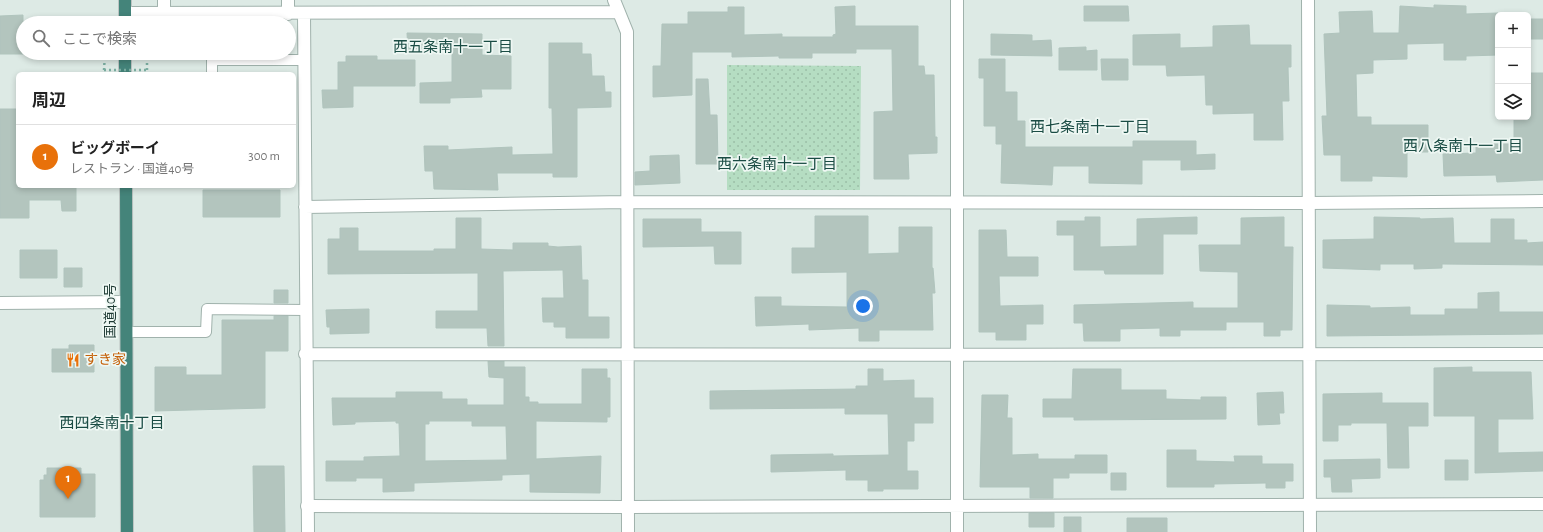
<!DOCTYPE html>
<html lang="ja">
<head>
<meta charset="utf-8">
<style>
  body { margin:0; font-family:"Alegreya Sans","Noto Sans JP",sans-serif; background:#f6f6f6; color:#222 }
  .controls { position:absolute; right:12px; top:12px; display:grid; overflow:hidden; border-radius:6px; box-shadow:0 2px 6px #0003 }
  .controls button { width:36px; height:36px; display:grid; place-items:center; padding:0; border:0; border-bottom:1px solid #e0e0e0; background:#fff; color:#222; font:20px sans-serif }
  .you { position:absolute; left:863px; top:306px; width:14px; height:14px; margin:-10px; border:3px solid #fff; border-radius:50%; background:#1a73e8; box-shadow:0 0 0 6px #1a73e833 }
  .badge { display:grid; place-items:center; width:26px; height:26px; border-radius:50%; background:#824e35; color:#fff; font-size:13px; font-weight:700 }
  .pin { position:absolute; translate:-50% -33px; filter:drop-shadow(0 1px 2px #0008) }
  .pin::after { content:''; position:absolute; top:21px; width:14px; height:12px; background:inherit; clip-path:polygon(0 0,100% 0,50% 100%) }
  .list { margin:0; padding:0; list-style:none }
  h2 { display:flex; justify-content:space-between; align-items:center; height:52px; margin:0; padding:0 16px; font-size:17px }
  h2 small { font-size:13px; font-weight:400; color:#767676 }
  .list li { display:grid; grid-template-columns:26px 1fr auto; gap:12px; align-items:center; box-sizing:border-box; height:64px; padding:0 16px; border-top:1px solid #e0e0e0 }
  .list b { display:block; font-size:15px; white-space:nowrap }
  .list p { margin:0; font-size:13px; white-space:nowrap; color:#767676 }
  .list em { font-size:13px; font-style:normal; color:#767676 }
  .icon { flex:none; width:22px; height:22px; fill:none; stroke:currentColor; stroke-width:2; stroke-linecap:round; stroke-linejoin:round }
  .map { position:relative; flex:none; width:1543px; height:532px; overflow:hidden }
  .search { position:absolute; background:#fff; box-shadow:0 2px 6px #0003; left:16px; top:16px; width:280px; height:44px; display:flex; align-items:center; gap:10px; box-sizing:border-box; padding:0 14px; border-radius:22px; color:#767676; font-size:15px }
  .panel { position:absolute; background:#fff; box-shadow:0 2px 6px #0003; left:16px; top:72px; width:280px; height:116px; border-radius:6px }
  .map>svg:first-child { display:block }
  .park { fill:url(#park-dots) }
  .building { fill:#b3c5be; stroke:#b0c4bd; fill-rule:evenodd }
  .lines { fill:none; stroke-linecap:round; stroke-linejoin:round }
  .service-casing { stroke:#a0b2ac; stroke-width:12 }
  .minor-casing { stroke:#a0b2ac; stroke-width:14 }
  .tertiary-casing { stroke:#a0b2ac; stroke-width:14 }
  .trunk-casing { stroke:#bcc4c2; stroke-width:14 }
  .path { stroke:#7cafa3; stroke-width:2.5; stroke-dasharray:2 3; stroke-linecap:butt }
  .service { stroke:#fff; stroke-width:10 }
  .minor { stroke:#fff; stroke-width:12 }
  .tertiary { stroke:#fff; stroke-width:12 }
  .trunk { stroke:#44847a; stroke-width:12 }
  .path-bridge { stroke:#7cafa3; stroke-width:2.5; stroke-dasharray:2 3; stroke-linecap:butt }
  .labels { text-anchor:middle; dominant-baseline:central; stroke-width:3.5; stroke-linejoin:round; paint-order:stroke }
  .street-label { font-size:14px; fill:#1e3a34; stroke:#eef7f3 }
  .food-label { font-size:14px; fill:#c56008; stroke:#eef7f3; text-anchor:start }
  .neighbourhood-label { font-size:15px; fill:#1a4c44; stroke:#eef7f3 }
</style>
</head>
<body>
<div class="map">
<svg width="1543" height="532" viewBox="0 0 1543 532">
  <defs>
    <pattern id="park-dots" width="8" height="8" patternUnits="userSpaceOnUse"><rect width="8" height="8" fill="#b5ddc2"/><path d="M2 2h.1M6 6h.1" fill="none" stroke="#9bbea7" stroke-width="1.8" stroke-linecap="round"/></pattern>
  </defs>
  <rect width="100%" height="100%" fill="#ddeae5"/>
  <!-- park -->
  <path class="park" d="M 727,65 L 861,66 L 860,190 L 727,190 Z"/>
  <!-- building -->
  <path class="building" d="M 1434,5 L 1466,6 L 1466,14 L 1498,13 L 1498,55 L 1466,56 L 1466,60 L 1444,60 L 1444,43 L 1407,44 L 1407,59 L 1373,60 L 1373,73 L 1356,74 L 1357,117 L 1371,117 L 1371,125 L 1428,125 L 1428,152 L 1407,152 L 1407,177 L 1372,176 L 1372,181 L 1341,181 L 1341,155 L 1324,155 L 1322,116 L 1327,116 L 1324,34 L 1340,33 L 1339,12 L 1372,11 L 1373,33 L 1399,33 L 1400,6 L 1434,8 Z
    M 855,6 L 855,26 L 918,26 L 918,66 L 924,66 L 925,75 L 934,75 L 935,137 L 937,137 L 937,153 L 908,154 L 909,179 L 874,179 L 874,112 L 893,111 L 892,49 L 856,49 L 856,53 L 812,53 L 812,58 L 779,58 L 779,56 L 732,57 L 732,52 L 692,52 L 692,95 L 653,97 L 653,66 L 661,66 L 662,24 L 688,24 L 688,12 L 728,12 L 728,7 L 744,7 L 744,35 L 782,34 L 782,37 L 833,37 L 833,35 L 836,34 L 835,7 Z
    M 1084,6 L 1128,6 L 1129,21 L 1084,21 Z
    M 23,15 L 23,54 L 0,54 L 0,16 Z
    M 1528,19 L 1543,19 L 1543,39 L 1528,39 Z
    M 1249,25 L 1250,45 L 1291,45 L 1291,67 L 1288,67 L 1289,101 L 1282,101 L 1283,140 L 1254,140 L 1254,113 L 1213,114 L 1213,105 L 1206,105 L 1205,75 L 1167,76 L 1166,65 L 1133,65 L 1133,35 L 1180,34 L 1180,48 L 1213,47 L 1213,26 Z
    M 407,33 L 482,34 L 482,55 L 511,56 L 511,89 L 481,89 L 482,97 L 450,98 L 450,103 L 420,103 L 420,83 L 452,82 L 452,51 L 408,51 Z
    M 991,34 L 1032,35 L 1032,41 L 1051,40 L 1052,56 L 991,55 Z
    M 549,43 L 582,43 L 582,54 L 591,54 L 592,76 L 604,76 L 605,92 L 611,92 L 611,107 L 577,108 L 577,177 L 553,177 L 553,173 L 497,173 L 498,190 L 434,189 L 433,171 L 425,171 L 424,146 L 448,146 L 448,150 L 512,147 L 512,155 L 553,154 L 552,108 L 549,108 Z
    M 1086,47 L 1086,51 L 1097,50 L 1097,70 L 1059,70 L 1059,48 Z
    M 346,56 L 377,56 L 377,60 L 415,60 L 415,86 L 353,86 L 353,107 L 323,108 L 322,90 L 338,90 L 338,62 L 346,62 Z
    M 979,59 L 1005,59 L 1005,92 L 1017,92 L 1017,121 L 1025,121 L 1025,147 L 1133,147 L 1133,141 L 1196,141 L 1196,155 L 1215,154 L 1215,169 L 1181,170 L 1181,160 L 1142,160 L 1142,184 L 1089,183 L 1089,166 L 1053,166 L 1052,185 L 1001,183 L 1002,144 L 996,144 L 996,126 L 984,126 L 984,78 L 979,78 Z
    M 1101,59 L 1128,59 L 1128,80 L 1102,80 Z
    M 1528,73 L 1543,73 L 1543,180 L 1497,182 L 1496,175 L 1444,176 L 1443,154 L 1476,153 L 1476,144 L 1514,144 L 1514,117 L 1528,117 Z
    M 696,79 L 708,79 L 710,115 L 717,115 L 718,164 L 696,164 Z
    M 0,109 L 18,109 L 18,186 L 76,186 L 76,211 L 62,211 L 61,200 L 29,200 L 29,218 L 0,218 Z
    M 679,155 L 680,183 L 635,185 L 635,172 L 650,171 L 650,156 Z
    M 203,190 L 280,190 L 280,217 L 203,217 Z
    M 815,216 L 868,216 L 868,254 L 899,253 L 899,227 L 932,227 L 932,268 L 933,268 L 935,293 L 932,293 L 933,330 L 879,330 L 879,341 L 859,341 L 859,328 L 809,330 L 809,324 L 756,326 L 755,297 L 781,297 L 781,306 L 847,307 L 847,272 L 792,273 L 792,248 L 815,248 Z
    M 1085,217 L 1100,217 L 1100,247 L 1137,246 L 1137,219 L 1197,217 L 1197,234 L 1163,234 L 1163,274 L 1105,274 L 1104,270 L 1074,270 L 1074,235 L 1057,235 L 1057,221 L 1085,221 Z
    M 1284,217 L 1284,247 L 1293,247 L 1292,330 L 1280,330 L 1280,336 L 1264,336 L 1264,322 L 1226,322 L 1226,330 L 1180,330 L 1180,336 L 1160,336 L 1160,328 L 1120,329 L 1120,341 L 1084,341 L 1083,323 L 1074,323 L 1074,305 L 1193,302 L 1193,308 L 1238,308 L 1238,272 L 1200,271 L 1199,245 L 1241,245 L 1241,218 Z
    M 1374,217 L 1420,218 L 1420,219 L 1453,218 L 1454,243 L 1491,243 L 1491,219 L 1514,219 L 1514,240 L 1527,240 L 1527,243 L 1543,242 L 1543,265 L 1442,264 L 1442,268 L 1414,269 L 1414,264 L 1380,264 L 1380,270 L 1323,268 L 1323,240 L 1374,239 Z
    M 456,218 L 481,218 L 481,249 L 513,250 L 513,243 L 548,243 L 548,246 L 558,247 L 581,246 L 582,280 L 588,280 L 588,317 L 609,317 L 609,338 L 566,338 L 566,327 L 554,327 L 554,322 L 543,322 L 542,298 L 564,298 L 563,270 L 503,271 L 504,346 L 488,346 L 487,328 L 436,328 L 436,311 L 478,311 L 478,273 L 328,274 L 328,239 L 340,239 L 340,228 L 358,228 L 358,251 L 434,251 L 434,249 L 456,249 Z
    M 643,219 L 701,219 L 701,232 L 741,232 L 741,264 L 715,264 L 714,246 L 643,247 Z
    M 979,230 L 1006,230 L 1007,257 L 1038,257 L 1038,276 L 999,276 L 1000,306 L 1043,305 L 1043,324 L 1026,324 L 1026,340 L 996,340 L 996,332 L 979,332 Z
    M 20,250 L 57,250 L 57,278 L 20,278 Z
    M 64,268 L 82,268 L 82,287 L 64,287 Z
    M 274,290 L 288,290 L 288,303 L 274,303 Z
    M 1499,292 L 1499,312 L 1543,312 L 1543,334 L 1327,336 L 1327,305 L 1370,306 L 1370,308 L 1410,307 L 1410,315 L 1445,315 L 1445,309 L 1478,309 L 1478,293 Z
    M 369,309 L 369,333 L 330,334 L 330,327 L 327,327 L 326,310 Z
    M 274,316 L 288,316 L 288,351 L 265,351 L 265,408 L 155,411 L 155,367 L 186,367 L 186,375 L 222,375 L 222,320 L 274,320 Z
    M 69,345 L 94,345 L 94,372 L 52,372 L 52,349 L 69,349 Z
    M 488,361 L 504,361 L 504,367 L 525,367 L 525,397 L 529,397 L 529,402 L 538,402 L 538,404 L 582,404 L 582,369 L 607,369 L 607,378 L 610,378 L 610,417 L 607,417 L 607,422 L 536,421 L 536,459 L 601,456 L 600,493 L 530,492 L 530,474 L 502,475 L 502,480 L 414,483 L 414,491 L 383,492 L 383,478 L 356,478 L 356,481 L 326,481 L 326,461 L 364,461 L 364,457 L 400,456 L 399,423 L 396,423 L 396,421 L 355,422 L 355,424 L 333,425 L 332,398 L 396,398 L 396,392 L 442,392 L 442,399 L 467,399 L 467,405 L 504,405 L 504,378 L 489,377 ZM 429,421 L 472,421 L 472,426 L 506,426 L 507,460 L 425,461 L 425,424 L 429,424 Z
    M 1472,367 L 1472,372 L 1531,372 L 1533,419 L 1498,419 L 1498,453 L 1543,452 L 1543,471 L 1475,473 L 1475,416 L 1434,416 L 1434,368 Z
    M 868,369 L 883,369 L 883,381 L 914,380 L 914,398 L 933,398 L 933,423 L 914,423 L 914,441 L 907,441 L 907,471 L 918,471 L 918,489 L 883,489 L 883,491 L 868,491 L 868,480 L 846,480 L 846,470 L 771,472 L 771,455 L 833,454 L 833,456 L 889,455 L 888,414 L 845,414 L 845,408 L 710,409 L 710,391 L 856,389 L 856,386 L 868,386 Z
    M 1073,369 L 1121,369 L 1121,390 L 1166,390 L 1166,399 L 1201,400 L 1201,397 L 1226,397 L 1226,419 L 1074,420 L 1074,417 L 1043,417 L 1043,399 L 1072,399 Z
    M 1283,392 L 1284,413 L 1279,413 L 1280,424 L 1258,425 L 1257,393 Z
    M 1382,393 L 1382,403 L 1428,403 L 1428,426 L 1408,426 L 1409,468 L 1388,468 L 1387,423 L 1351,423 L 1351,425 L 1338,425 L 1338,441 L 1323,441 L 1323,394 Z
    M 982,395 L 1008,395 L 1007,418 L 1012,418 L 1012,455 L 1038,454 L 1038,459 L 1075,459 L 1075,455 L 1107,455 L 1107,473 L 1069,473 L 1069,478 L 1053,478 L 1053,498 L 1030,498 L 1030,487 L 980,487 Z
    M 1167,450 L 1196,450 L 1196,461 L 1235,462 L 1234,456 L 1262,456 L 1262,464 L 1293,464 L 1293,481 L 1285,481 L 1285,488 L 1266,488 L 1266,483 L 1214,484 L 1214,487 L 1167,487 Z
    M 1380,459 L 1380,478 L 1351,479 L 1352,492 L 1332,492 L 1331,477 L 1324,477 L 1324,460 Z
    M 1445,460 L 1468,460 L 1468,480 L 1445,480 Z
    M 253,466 L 284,466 L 285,532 L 254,532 Z
    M 47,468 L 81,468 L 81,474 L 95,474 L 95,517 L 40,517 L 40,480 L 44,480 L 44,475 L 47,475 Z
    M 1111,473 L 1126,473 L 1126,490 L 1111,490 Z
    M 1029,513 L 1054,513 L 1054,527 L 1029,527 Z
    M 1064,517 L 1081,517 L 1081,532 L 1064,532 Z
    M 1127,518 L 1167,518 L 1167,532 L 1127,532 Z"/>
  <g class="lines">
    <!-- service casing -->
    <g class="service-casing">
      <path id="service" d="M 212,74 L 212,60 L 305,60
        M 126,332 L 206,332 L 207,309 L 305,310"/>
    </g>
    <!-- minor casing -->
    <g class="minor-casing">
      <path id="minor" d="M 614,0 L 627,32 L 628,532
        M 1308,0 L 1310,532
        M 125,13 L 619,12
        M 288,14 L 288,0
        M 304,14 L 308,532
        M 305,207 L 627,202 L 1308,203
        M 0,303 L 126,302
        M 305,354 C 718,353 1130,357 1543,354"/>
    </g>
    <!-- tertiary casing -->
    <g class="tertiary-casing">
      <path id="tertiary" d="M 957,0 L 957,532
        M 164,13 L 164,0
        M 1308,203 L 1543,201
        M 307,506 L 628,507 L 1543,504"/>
    </g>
    <!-- trunk casing -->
    <g class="trunk-casing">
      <path id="trunk" d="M 125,0 L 125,23
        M 125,53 L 125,74
        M 126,186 L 127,532"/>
    </g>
    <!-- path -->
    <path class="path" d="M 104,70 L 105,53
      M 147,70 L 147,53"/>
    <!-- service -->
    <use href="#service" class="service"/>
    <!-- minor -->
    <use href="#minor" class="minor"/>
    <!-- tertiary -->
    <use href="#tertiary" class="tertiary"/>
    <!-- trunk -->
    <use href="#trunk" class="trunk"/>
    <!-- path-bridge -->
    <path class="path-bridge" d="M 104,70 L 147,70"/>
  </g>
  <!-- icons -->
  <defs>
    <g id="restaurant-bare" transform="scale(1.08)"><path d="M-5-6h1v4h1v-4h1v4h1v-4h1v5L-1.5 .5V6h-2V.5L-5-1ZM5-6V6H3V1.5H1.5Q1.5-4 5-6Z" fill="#e8710a" stroke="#eef7f3" stroke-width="2.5" paint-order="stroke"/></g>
  </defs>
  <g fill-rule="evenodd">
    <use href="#restaurant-bare" x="73" y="360"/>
  </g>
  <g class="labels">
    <!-- street labels -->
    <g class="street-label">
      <text transform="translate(111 311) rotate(-90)">国道40号</text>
    </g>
    <!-- food labels -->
    <g class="food-label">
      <text x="84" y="360">すき家</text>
    </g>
    <!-- neighbourhood labels -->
    <g class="neighbourhood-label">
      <text x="453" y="47">西五条南十一丁目</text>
      <text x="1090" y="127">西七条南十一丁目</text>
      <text x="1463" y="146">西八条南十一丁目</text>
      <text x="777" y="164">西六条南十一丁目</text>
      <text x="112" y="423">西四条南十丁目</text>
    </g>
  </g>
</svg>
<div class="controls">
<button>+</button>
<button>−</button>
<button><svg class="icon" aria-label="layers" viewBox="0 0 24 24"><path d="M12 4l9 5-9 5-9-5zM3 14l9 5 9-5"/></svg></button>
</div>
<div class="you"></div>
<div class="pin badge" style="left:68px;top:499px;background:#e8710a">1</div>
<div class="search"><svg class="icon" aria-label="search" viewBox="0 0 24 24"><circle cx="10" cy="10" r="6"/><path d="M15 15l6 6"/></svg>ここで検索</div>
<section class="panel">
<h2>周辺<small></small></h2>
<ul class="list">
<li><span class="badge" style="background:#e8710a">1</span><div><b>ビッグボーイ</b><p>レストラン · 国道40号</p></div><em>300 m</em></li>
</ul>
</section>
</div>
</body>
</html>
